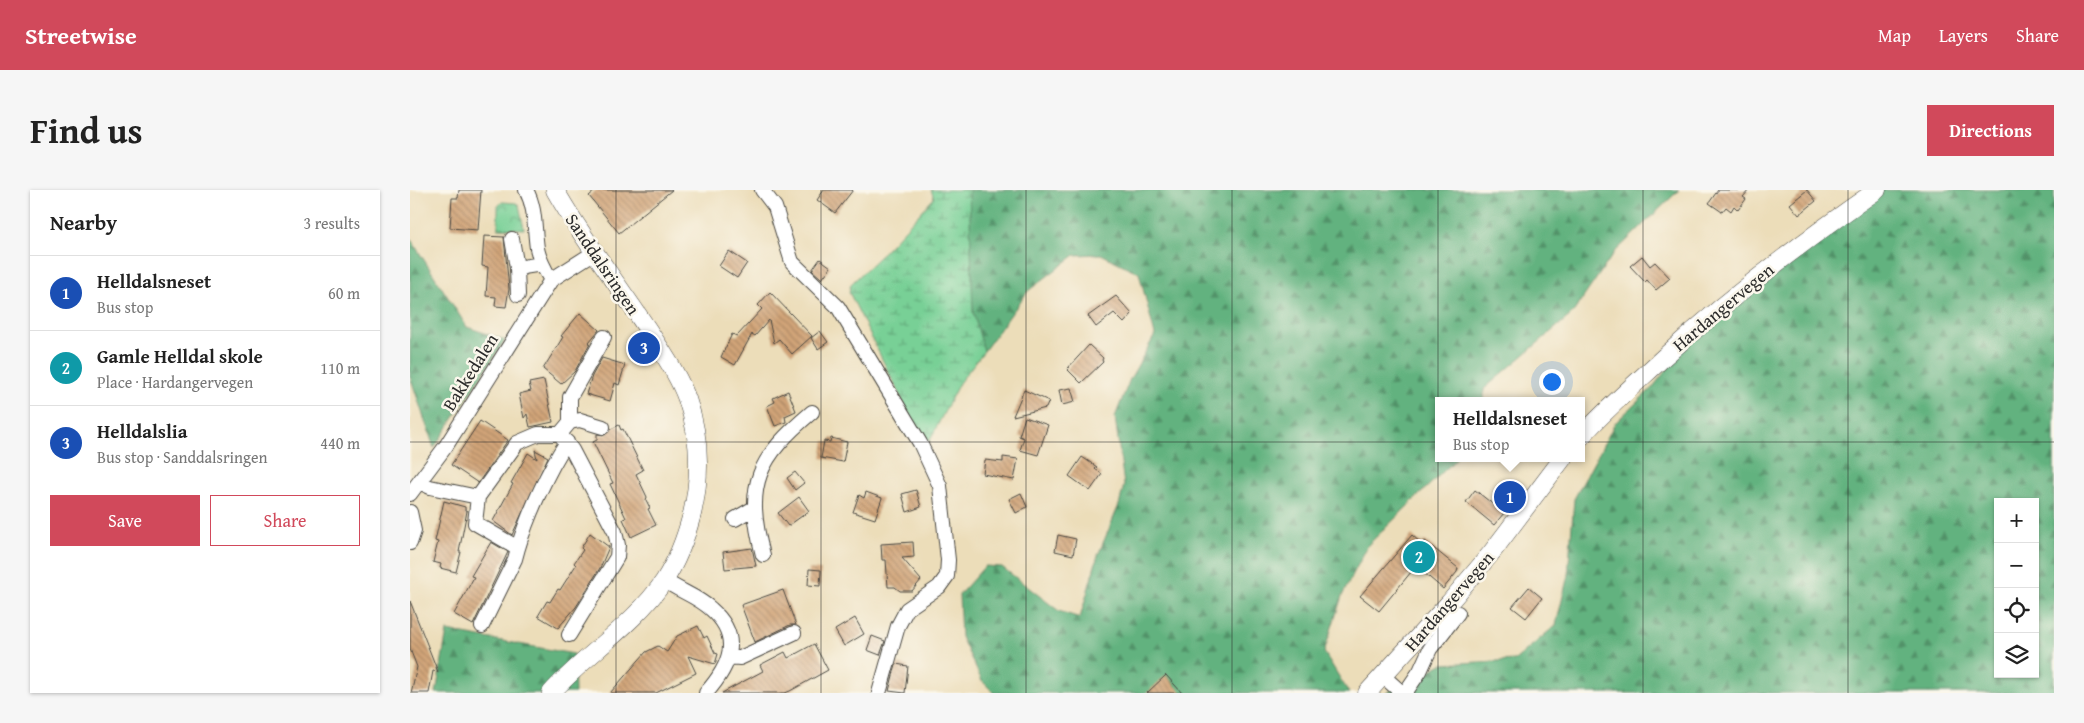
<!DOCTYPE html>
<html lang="en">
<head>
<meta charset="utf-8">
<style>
  body { margin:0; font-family:"Gentium Book Plus",serif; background:#f6f6f6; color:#222 }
  .controls { position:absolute; right:15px; bottom:15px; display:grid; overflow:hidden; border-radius:0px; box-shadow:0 1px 4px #0004 }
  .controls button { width:45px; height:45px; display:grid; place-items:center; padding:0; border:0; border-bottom:1px solid #e0e0e0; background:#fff; color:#222; font:25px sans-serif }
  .you { position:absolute; left:1141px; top:191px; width:18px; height:18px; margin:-12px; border:4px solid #fff; border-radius:50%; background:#1a73e8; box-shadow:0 0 0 8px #1a73e833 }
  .badge { display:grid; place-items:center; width:32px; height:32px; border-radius:50%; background:#d1495b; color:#fff; font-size:16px; font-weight:700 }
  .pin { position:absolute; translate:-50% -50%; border:2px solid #fff; box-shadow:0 1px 5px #0006 }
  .popup { position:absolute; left:1025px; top:207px; width:150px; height:65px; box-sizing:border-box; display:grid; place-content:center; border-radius:0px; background:#fff; filter:drop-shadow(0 1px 4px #0005); font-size:16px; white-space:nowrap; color:#767676 }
  .popup b { font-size:19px; color:#222 }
  .popup::after { content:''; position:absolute; left:50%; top:100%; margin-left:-10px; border:10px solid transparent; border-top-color:#fff }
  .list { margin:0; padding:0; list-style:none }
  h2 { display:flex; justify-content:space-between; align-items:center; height:65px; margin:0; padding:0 20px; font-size:21px }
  h2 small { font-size:16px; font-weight:400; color:#767676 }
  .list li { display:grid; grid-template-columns:32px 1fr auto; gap:15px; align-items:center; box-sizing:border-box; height:75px; padding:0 20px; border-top:1px solid #e0e0e0 }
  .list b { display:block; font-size:19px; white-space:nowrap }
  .list p { margin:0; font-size:16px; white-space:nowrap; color:#767676 }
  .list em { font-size:16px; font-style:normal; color:#767676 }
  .actions { display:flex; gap:10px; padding:15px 20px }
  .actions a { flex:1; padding:11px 0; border:1px solid #d1495b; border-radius:0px; text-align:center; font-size:18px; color:#d1495b }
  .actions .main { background:#d1495b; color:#fff }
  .icon { flex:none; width:28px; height:28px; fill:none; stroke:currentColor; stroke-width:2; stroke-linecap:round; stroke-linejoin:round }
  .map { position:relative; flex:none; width:1644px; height:503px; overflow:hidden; border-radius:0px }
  header { display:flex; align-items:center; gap:30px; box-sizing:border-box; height:70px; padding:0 25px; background:#d1495b; color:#fff }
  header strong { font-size:24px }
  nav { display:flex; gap:28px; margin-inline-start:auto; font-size:18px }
  .intro { display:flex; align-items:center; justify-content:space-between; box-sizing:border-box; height:120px; padding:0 30px }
  h1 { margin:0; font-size:35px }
  .button { padding:12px 22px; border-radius:0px; background:#d1495b; color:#fff; font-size:18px; font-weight:700 }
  main { display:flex; gap:30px; padding:0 30px }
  aside { flex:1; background:#fff; border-radius:0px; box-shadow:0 1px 4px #0004 }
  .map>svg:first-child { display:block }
  .forest { fill:url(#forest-firs); stroke:#466e55; fill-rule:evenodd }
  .wetland { fill:url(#wetland-marsh); stroke:#527e60 }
  .park { fill:url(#park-crowns); stroke:#527e60 }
  .building { fill:url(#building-back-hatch) }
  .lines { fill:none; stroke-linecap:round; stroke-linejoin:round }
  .minor-casing { stroke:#484640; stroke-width:16 }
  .major-casing { stroke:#484640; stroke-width:19 }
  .minor { stroke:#fff; stroke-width:14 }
  .major { stroke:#fff; stroke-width:18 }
  .grid { fill:none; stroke:#2b2b2b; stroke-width:1; stroke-opacity:0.55 }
  .labels { text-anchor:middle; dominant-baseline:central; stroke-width:5; stroke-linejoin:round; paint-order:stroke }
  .street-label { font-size:18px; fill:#2b2b2b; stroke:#fbf7ec }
</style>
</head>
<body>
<header>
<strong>Streetwise</strong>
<nav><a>Map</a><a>Layers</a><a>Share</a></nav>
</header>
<div class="intro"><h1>Find us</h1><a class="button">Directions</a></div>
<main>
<aside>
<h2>Nearby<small>3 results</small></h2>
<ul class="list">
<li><span class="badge" style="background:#1a4fb4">1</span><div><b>Helldalsneset</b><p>Bus stop</p></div><em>60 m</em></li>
<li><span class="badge" style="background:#0f9aa8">2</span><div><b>Gamle Helldal skole</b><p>Place · Hardangervegen</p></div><em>110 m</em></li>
<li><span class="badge" style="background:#1a4fb4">3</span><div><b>Helldalslia</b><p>Bus stop · Sanddalsringen</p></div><em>440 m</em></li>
</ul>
<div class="actions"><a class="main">Save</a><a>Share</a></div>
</aside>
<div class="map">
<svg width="1644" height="503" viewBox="0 0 1644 503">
  <defs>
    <pattern id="forest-firs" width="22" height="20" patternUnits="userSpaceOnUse" patternTransform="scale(1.25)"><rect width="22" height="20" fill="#62b27f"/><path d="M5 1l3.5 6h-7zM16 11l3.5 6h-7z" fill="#519168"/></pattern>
    <pattern id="wetland-marsh" width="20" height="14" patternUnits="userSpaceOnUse" patternTransform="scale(1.25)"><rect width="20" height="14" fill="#78d096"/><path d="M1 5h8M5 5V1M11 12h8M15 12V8" fill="none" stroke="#63a97b"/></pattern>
    <pattern id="park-crowns" width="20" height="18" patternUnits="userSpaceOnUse" patternTransform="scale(1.25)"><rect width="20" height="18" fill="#78d096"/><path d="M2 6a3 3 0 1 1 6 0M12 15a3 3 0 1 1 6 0" fill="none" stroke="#63a97b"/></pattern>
    <pattern id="building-back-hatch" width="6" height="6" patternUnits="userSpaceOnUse" patternTransform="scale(1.25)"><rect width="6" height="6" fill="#d1a478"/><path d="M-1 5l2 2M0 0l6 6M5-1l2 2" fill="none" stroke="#aa8663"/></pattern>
  </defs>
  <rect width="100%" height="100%" fill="#fbf7ec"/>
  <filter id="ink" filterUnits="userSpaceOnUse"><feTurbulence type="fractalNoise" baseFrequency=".02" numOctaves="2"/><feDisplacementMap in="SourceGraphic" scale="10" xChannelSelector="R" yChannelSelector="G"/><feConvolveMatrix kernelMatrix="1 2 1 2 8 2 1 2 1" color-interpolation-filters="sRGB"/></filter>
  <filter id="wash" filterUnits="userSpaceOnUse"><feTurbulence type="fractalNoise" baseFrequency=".0096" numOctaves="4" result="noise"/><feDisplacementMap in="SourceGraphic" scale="20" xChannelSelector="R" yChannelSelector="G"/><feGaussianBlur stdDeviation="1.12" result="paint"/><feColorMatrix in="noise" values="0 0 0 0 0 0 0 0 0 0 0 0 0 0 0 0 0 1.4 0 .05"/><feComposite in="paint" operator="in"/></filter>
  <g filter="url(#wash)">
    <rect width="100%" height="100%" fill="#ecddb9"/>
    <!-- forest -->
    <path class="forest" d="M 559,0 L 1269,0 L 1204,63 L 1162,124 L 1074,199 L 1074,211 L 1029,211 L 1029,268 L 1047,268 L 958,355 L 932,406 L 914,462 L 939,503 L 584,503 L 572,491 L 551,447 L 549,405 L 575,376 L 592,377 L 649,421 L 670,428 L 688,365 L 709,315 L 714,295 L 705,227 L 720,189 L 745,145 L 729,83 L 691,64 L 665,65 L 618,101 L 574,161 L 563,122 Z
      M 1469,0 L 1644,0 L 1644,503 L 976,503 L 1032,474 L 1105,470 L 1146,435 L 1158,385 L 1164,309 L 1205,233 L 1242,198 L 1290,138 ZM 1588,312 L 1625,312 L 1625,484 L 1588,484 Z
      M 0,48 L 57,137 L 95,150 L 24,258 L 0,186 Z
      M 37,441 L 164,464 L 165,503 L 26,503 Z"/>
    <!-- wetland -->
    <path class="wetland" d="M 521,0 L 559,0 L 563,122 L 574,161 L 549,193 L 519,252 L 504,234 L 439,102 L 441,94 L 470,66 L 524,8 Z"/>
    <!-- park -->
    <path class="park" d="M 92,12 L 106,13 L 109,15 L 114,39 L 88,38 L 88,16 Z"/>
    <g id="blocks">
      <!-- building -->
      <path class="building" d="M 49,0 L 71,0 L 68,40 L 40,38 L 42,8 L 48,8 Z
        M 186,0 L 262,0 L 209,43 L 179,6 Z
        M 414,0 L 443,0 L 425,23 L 407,10 Z
        M 1308,0 L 1339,0 L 1333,7 L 1336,9 L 1328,20 L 1324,16 L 1321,21 L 1316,17 L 1312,22 L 1299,13 Z
        M 1397,0 L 1406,11 L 1389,25 L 1380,14 Z
        M 74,46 L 94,47 L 99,99 L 96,117 L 85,116 L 86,107 L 76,106 L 78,77 L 72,76 Z
        M 319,61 L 337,73 L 327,88 L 309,76 Z
        M 1232,66 L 1240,76 L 1245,72 L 1260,88 L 1246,100 L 1237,90 L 1235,92 L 1220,76 Z
        M 410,69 L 421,77 L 412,89 L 402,80 Z
        M 360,102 L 402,146 L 382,164 L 369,149 L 364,153 L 359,130 L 345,146 L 342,144 L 325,175 L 311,167 L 322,144 L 327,146 L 352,119 L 348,115 Z
        M 706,106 L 722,124 L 714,133 L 704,123 L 686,137 L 678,126 Z
        M 170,123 L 189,140 L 179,152 L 180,153 L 165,181 L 151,194 L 133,179 L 153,147 L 151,146 Z
        M 410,141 L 418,152 L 408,159 L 401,148 Z
        M 679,155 L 693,168 L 692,170 L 693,172 L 671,193 L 657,179 Z
        M 192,168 L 215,175 L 209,195 L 205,193 L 200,211 L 176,204 L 182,186 Z
        M 134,190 L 143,232 L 120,237 L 117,224 L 114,228 L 109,204 L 121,201 L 119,193 Z
        M 661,198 L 665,212 L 652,215 L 649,200 Z
        M 614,200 L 639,211 L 636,218 L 603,226 Z
        M 378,201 L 386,221 L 375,226 L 376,232 L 365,236 L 357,216 L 365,212 L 363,208 Z
        M 615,227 L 638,235 L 628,265 L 610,260 L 614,248 L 609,246 Z
        M 70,231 L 98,250 L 68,293 L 41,275 Z
        M 209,235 L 211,240 L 213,239 L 233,280 L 226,284 L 237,307 L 236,310 L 240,318 L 238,319 L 246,335 L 221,347 L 213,329 L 216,328 L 200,294 L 203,293 L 183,252 L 187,250 L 187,244 L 195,245 L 201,239 Z
        M 421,248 L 437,252 L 433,272 L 411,268 L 414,251 L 420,252 Z
        M 125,260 L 138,267 L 102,345 L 83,331 L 103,294 L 101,293 L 118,263 L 127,269 Z
        M 593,267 L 608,269 L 604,290 L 573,284 L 575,270 L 593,272 Z
        M 672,267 L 687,277 L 685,279 L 692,284 L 680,301 L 659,286 Z
        M 385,282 L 394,293 L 385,300 L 377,288 Z
        M 506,300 L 511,317 L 497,322 L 492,304 Z
        M 1065,300 L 1094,323 L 1084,335 L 1056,312 Z
        M 456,302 L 472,308 L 465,329 L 443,322 L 449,305 L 454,308 Z
        M 611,303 L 617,317 L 606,323 L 599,309 Z
        M 389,307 L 399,321 L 378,336 L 368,323 Z
        M 34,311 L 55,317 L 55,320 L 57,321 L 49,362 L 51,362 L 46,382 L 30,378 L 31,374 L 23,372 L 28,352 L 25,351 Z
        M 180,343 L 199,357 L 190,378 L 166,417 L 148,438 L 128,426 L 137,411 L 140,412 L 148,399 L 150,400 L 166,375 L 164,373 L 173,360 L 171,358 Z
        M 648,345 L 666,349 L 663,365 L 645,361 Z
        M 1002,345 L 1012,354 L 1015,351 L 1048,378 L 1047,382 L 1033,399 L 1006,376 L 969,421 L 950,406 Z
        M 81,352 L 98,362 L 63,435 L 44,424 L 64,387 L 61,386 Z
        M 503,352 L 504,367 L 492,368 L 511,390 L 502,401 L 490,401 L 485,397 L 478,397 L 476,370 L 472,370 L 471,354 Z
        M 342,358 L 346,376 L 315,379 L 313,362 Z
        M 399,379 L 411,380 L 410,396 L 398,395 Z
        M 1119,397 L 1132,408 L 1116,428 L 1102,417 Z
        M 373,400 L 386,435 L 380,435 L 345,452 L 331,415 Z
        M 0,411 L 28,482 L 23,481 L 19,503 L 1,503 L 7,477 L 0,459 Z
        M 445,428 L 454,444 L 434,456 L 425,440 Z
        M 288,436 L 294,448 L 297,446 L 305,463 L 308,464 L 305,474 L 278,466 L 286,483 L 246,503 L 200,503 L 236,462 L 248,456 L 257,462 L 267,446 Z
        M 462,446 L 475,451 L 470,465 L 457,460 Z
        M 404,454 L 418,480 L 380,501 L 375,503 L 312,503 L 353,481 L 350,475 L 375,462 L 378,468 Z
        M 486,474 L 498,476 L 495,503 L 479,501 Z
        M 756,485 L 772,503 L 737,503 Z"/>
    </g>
  </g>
  <g filter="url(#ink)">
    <use href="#blocks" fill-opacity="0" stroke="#484640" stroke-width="1"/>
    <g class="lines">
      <!-- minor casing -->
      <g class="minor-casing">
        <path id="minor" d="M 116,0 C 126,18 124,38 127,58 C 129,70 135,80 141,90
          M 352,0 L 365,17 L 382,72 L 428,117 L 510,253 L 530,296 L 538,370 L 537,386 L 529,397 L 497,419 L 488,436 L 469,503
          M 102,49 L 107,78 L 132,74
          M 107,78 L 108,105
          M 160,232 L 170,230 L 193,237
          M 150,244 L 160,232 L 160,207 L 194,147
          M 9,292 L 20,297 L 68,307 L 107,253 L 128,244 L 150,244 L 162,260 L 205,342 L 208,355 L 207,367 L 159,445
          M 0,304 L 36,256 L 141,90 L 185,62
          M 68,307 L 65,333 L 108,358 C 117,327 139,278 157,252
          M 0,322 L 4,341 L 0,353
          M 325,329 L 344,318
          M 353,365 C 334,294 348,268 402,222
          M 254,390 C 269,401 287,406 301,419 C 333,447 320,476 296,503
          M 72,436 L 105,369 L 108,358
          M 319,467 L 330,468 L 384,443
          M 973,486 L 992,503
          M 995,503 L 1010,481 L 1020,459 L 1048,423"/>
      </g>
      <!-- major casing -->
      <g class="major-casing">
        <path id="major" d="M 1171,247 C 1196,219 1225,194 1253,168 C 1320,107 1392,52 1467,0
          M 141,503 C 176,464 224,435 254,391 C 267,371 276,347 282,324 C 291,286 290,246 277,209 C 269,187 256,168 244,149 C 212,99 174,52 145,0
          M 957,503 L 1039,413 L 1082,362 L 1153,268"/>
      </g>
      <!-- minor -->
      <use href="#minor" class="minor"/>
      <!-- major -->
      <use href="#major" class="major"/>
    </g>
  </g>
  <!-- grid -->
  <path class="grid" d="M 206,0 L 206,503M 411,0 L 411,503M 616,0 L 616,503M 822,0 L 822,503M 1028,0 L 1028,503M 1233,0 L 1233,503M 1438,0 L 1438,503M 0,252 L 1644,252"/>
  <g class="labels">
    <!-- street labels -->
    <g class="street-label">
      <text transform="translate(193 74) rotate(56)">Sanddalsringen</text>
      <text transform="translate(1313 117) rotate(-40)">Hardangervegen</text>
      <text transform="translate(60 182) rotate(-58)">Bakkedalen</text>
      <text transform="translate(1039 411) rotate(-49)">Hardangervegen</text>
    </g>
  </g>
</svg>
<div class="controls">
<button>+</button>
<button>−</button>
<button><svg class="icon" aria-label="locate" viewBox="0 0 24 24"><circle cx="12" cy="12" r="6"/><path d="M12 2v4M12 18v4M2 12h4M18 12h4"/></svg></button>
<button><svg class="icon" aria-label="layers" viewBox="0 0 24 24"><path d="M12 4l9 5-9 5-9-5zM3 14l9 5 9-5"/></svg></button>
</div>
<div class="you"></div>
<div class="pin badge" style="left:1100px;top:307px;background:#1a4fb4">1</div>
<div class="popup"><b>Helldalsneset</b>Bus stop</div>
<div class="pin badge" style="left:1009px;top:367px;background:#0f9aa8">2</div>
<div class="pin badge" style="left:234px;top:158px;background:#1a4fb4">3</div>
</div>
</main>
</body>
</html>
